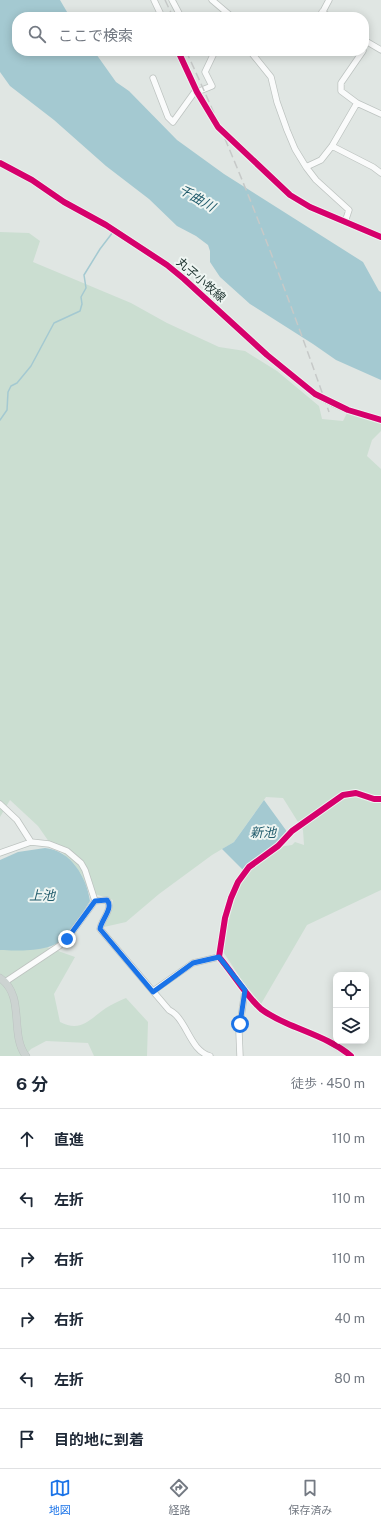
<!DOCTYPE html>
<html lang="ja">
<head>
<meta charset="utf-8">
<style>
  body { margin:0; font-family:"Public Sans","Noto Sans JP",sans-serif; background:#f2f2f3; color:#1f2937 }
  .controls { position:absolute; right:12px; bottom:12px; display:grid; overflow:hidden; border-radius:8px; box-shadow:0 2px 10px #0003 }
  .controls button { width:36px; height:36px; display:grid; place-items:center; padding:0; border:0; border-bottom:1px solid #e0e1e3; background:#fff; color:#1f2937; font:20px sans-serif }
  .stop { position:absolute; width:12px; height:12px; margin:-9px; border:3px solid #1a73e8; border-radius:50%; background:#fff }
  .stop.end { background:#1a73e8; border-color:#fff; box-shadow:0 1px 4px #0008 }
  .list { margin:0; padding:0; list-style:none }
  h2 { display:flex; justify-content:space-between; align-items:center; height:52px; margin:0; padding:0 16px; font-size:17px }
  h2 small { font-size:13px; font-weight:400; color:#747a83 }
  .list li { display:grid; grid-template-columns:26px 1fr auto; gap:12px; align-items:center; box-sizing:border-box; height:60px; padding:0 16px; border-top:1px solid #e0e1e3 }
  .list b { display:block; font-size:15px; white-space:nowrap }
  .list em { font-size:13px; font-style:normal; color:#747a83 }
  .icon { flex:none; width:22px; height:22px; fill:none; stroke:currentColor; stroke-width:2; stroke-linecap:round; stroke-linejoin:round }
  .map { position:relative; flex:none; width:381px; height:1056px; overflow:hidden }
  .search { position:absolute; background:#fff; box-shadow:0 2px 10px #0003; left:12px; right:12px; top:12px; height:44px; display:flex; align-items:center; gap:10px; box-sizing:border-box; padding:0 14px; border-radius:16px; color:#747a83; font-size:15px }
  .sheet { height:412px; background:#fff }
  nav { display:flex; justify-content:space-around; align-items:center; box-sizing:border-box; height:56px; border-top:1px solid #e0e1e3; background:#fff; font-size:11px; color:#747a83 }
  nav a { display:grid; justify-items:center; gap:2px }
  nav .on { color:#1a73e8 }
  .map>svg:first-child { display:block }
  .green { fill:#cbded1 }
  .water { fill:#a4c9d1 }
  .lines { fill:none; stroke-linecap:round; stroke-linejoin:round }
  .stream { stroke:#a4c9d1; stroke-width:1.5 }
  .minor-casing { stroke:#bdc3c0; stroke-width:7 }
  .major-casing { stroke:#bbc3c0; stroke-width:8 }
  .minor { stroke:#fafbfb; stroke-width:5.5 }
  .major { stroke:#ccd3d1; stroke-width:7 }
  .rail { stroke:#c6c9c8; stroke-width:1.5; stroke-dasharray:8 4; stroke-linecap:butt }
  .minor-bridge-casing { stroke:#bdc3c0; stroke-width:7; stroke-linecap:butt }
  .minor-bridge { stroke:#fafbfb; stroke-width:5.5 }
  .cycleway-casing { stroke:#eef5f2; stroke-width:8 }
  .cycleway { stroke:#d6006c; stroke-width:6 }
  .route { stroke:#1a73e8; stroke-width:5 }
  .labels { text-anchor:middle; dominant-baseline:central; stroke-width:4; stroke-linejoin:round; paint-order:stroke }
  .street-label { font-size:12px; fill:#213632; stroke:#eef5f2 }
  .water-label { font-size:13px; font-style:italic; fill:#225c6c; stroke:#eef5f2 }
</style>
</head>
<body>
<div class="map">
<svg width="381" height="1056" viewBox="0 0 381 1056">
  <rect width="100%" height="100%" fill="#e0e6e3"/>
  <!-- green -->
  <path class="green" d="M 0,232 L 29,233 L 40,241 L 33,262 L 131,303 L 167,323 L 219,347 L 245,351 L 277,371 L 319,406 L 322,419 L 343,421 L 347,413 L 381,423 L 381,431 L 372,440 L 367,456 L 381,469 L 381,890 L 307,925 L 261,1004 L 243,982 L 222,950 L 228,918 L 240,883 L 250,868 L 278,847 L 292,845 L 295,842 L 304,845 L 303,830 L 283,798 L 266,797 L 234,842 L 212,855 L 159,894 L 126,922 L 104,927 L 111,909 L 113,900 L 89,892 L 81,874 L 74,864 L 61,852 L 54,849 L 38,826 L 10,800 L 0,817 Z
    M 47,947 L 75,957 L 54,994 L 60,1022 C 81,1033 90,1019 106,1008 C 112,1004 119,1001 126,998 L 148,1022 L 147,1056 L 94,1056 L 88,1043 L 46,1041 L 31,1049 L 25,1056 L 0,1056 L 0,950 L 35,949 Z"/>
  <!-- water -->
  <path class="water" d="M 0,0 L 60,0 L 70,17 L 17,17 L 17,51 L 94,51 L 116,82 L 129,91 L 177,140 L 224,174 L 363,262 L 379,291 L 381,292 L 381,380 L 336,360 L 313,344 L 250,304 L 220,277 L 210,262 L 210,251 L 208,245 L 196,236 L 177,226 L 149,199 L 106,166 L 54,120 L 10,86 L 0,72 Z
    M 264,800 L 288,833 L 277,845 L 251,862 L 244,871 L 222,849 L 234,842 Z
    M 45,848 C 71,850 87,878 90,901 C 82,913 75,926 66,937 C 53,952 18,951 0,950 L 0,860 L 18,852 Z"/>
  <g class="lines">
    <!-- stream -->
    <path class="stream" d="M 0,420 L 7,410 L 8,392 L 11,386 L 17,383 L 31,366 L 54,323 L 80,311 L 82,304 L 81,297 L 86,288 L 84,275 L 100,249 L 113,232"/>
    <!-- minor casing -->
    <g class="minor-casing">
      <path id="minor" d="M 154,0 L 162,17
        M 172,0 L 181,17
        M 212,0 L 232,17
        M 322,12 L 330,17
        M 320,17 L 329,0
        M 364,40 L 381,50
        M 178,51 L 197,92 L 218,127 L 290,195 L 310,207 L 381,237
        M 250,51 L 271,77 L 277,102 L 287,130 L 295,149 L 306,167 L 316,180 L 349,210 L 345,222
        M 153,78 L 168,117 L 173,122 L 196,90
        M 197,92 L 212,86 L 205,72 L 215,51
        M 357,103 L 381,114
        M 332,146 L 373,167 L 381,173
        M 0,163 L 32,180 L 64,202 L 106,225 L 167,265 L 184,279 L 267,355 L 315,394
        M 306,167 L 321,160 L 332,146 L 357,103 L 341,91 L 341,83 L 363,51
        M 334,404 L 348,410 L 381,420
        M 0,804 L 17,820 L 31,842
        M 0,853 L 31,842 L 49,844 L 67,851 L 81,863 L 85,870 L 95,901
        M 95,901 L 107,900 C 114,908 101,920 100,929 L 169,1010 C 171,1011 174,1013 176,1015 C 188,1027 192,1051 210,1056
        M 5,982 L 59,946 L 67,939 L 95,901
        M 153,991 L 193,963 L 219,957
        M 240,1056 L 239,1032 L 245,990
        M 351,1056 C 332,1040 308,1033 286,1023 C 277,1019 269,1015 261,1009 C 247,997 232,972 219,957 L 225,918 L 231,898 L 238,882 L 249,867 L 278,846 L 292,831 L 343,795 L 356,793 L 374,799 L 381,799"/>
    </g>
    <!-- major casing -->
    <g class="major-casing">
      <path id="major" d="M 0,978 C 26,996 9,1034 26,1056"/>
    </g>
    <!-- minor -->
    <use href="#minor" class="minor"/>
    <!-- major -->
    <use href="#major" class="major"/>
    <!-- rail -->
    <path class="rail" d="M 165,0 L 173,17
      M 186,51 C 241,169 286,290 329,412"/>
    <!-- minor-bridge casing -->
    <g class="minor-bridge-casing">
      <path id="minor-bridge" d="M 315,394 L 334,404"/>
    </g>
    <!-- minor-bridge -->
    <use href="#minor-bridge" class="minor-bridge"/>
    <!-- cycleway casing -->
    <g class="cycleway-casing">
      <path id="cycleway" d="M 178,51 L 197,92 L 218,127 L 290,195 L 310,207 L 381,237
        M 0,163 L 32,180 L 64,202 L 106,225 L 167,265 L 184,279 L 267,355 L 315,394 L 348,410 L 381,420
        M 351,1056 C 332,1040 308,1033 286,1023 C 277,1019 269,1015 261,1009 C 247,997 232,972 219,957 L 225,918 L 231,898 L 238,882 L 249,867 L 278,846 L 292,831 L 343,795 L 356,793 L 374,799 L 381,799"/>
    </g>
    <!-- cycleway -->
    <use href="#cycleway" class="cycleway"/>
  </g>
  <g class="lines">
    <!-- route -->
    <path class="route" d="M 67,939 L 95,901 L 107,900 C 114,908 101,920 100,929 L 153,992 L 193,963 L 219,957 L 245,990 L 240,1024"/>
  </g>
  <g class="labels">
    <!-- street labels -->
    <g class="street-label">
      <text transform="translate(201 280) rotate(41)">丸子小牧線</text>
    </g>
    <!-- water labels -->
    <g class="water-label">
      <text transform="translate(197 198) rotate(30)">千曲川</text>
      <text x="263" y="832">新池</text>
      <text x="42" y="895">上池</text>
    </g>
  </g>
</svg>
<div class="controls">
<button><svg class="icon" aria-label="locate" viewBox="0 0 24 24"><circle cx="12" cy="12" r="6"/><path d="M12 2v4M12 18v4M2 12h4M18 12h4"/></svg></button>
<button><svg class="icon" aria-label="layers" viewBox="0 0 24 24"><path d="M12 4l9 5-9 5-9-5zM3 14l9 5 9-5"/></svg></button>
</div>
<div class="stop" style="left:240px;top:1024px"></div>
<div class="stop end" style="left:67px;top:939px"></div>
<div class="search"><svg class="icon" aria-label="search" viewBox="0 0 24 24"><circle cx="10" cy="10" r="6"/><path d="M15 15l6 6"/></svg>ここで検索</div>
</div>
<section class="sheet">
<h2>6 分<small>徒歩 · 450 m</small></h2>
<ul class="list">
<li><svg class="icon" aria-label="ahead" viewBox="0 0 24 24"><path d="M12 20V5M6 11l6-6 6 6"/></svg><div><b>直進</b></div><em>110 m</em></li>
<li><svg class="icon" aria-label="left" viewBox="0 0 24 24"><path d="M17 20v-9H6M10 6l-5 5 5 5"/></svg><div><b>左折</b></div><em>110 m</em></li>
<li><svg class="icon" aria-label="right" viewBox="0 0 24 24"><path d="M7 20v-9h11M14 6l5 5-5 5"/></svg><div><b>右折</b></div><em>110 m</em></li>
<li><svg class="icon" aria-label="right" viewBox="0 0 24 24"><path d="M7 20v-9h11M14 6l5 5-5 5"/></svg><div><b>右折</b></div><em>40 m</em></li>
<li><svg class="icon" aria-label="left" viewBox="0 0 24 24"><path d="M17 20v-9H6M10 6l-5 5 5 5"/></svg><div><b>左折</b></div><em>80 m</em></li>
<li><svg class="icon" aria-label="arrive" viewBox="0 0 24 24"><path d="M6 21V4h12l-3 4 3 4H6"/></svg><div><b>目的地に到着</b></div></li>
</ul>
</section>
<nav>
<a class="on"><svg class="icon" aria-label="map" viewBox="0 0 24 24"><path d="M3 6l6-2 6 2 6-2v14l-6 2-6-2-6 2zM9 4v14M15 6v14"/></svg>地図</a>
<a><svg class="icon" aria-label="directions" viewBox="0 0 24 24"><path d="M12 3l9 9-9 9-9-9zM9 14v-3h6M13 9l2 2-2 2"/></svg>経路</a>
<a><svg class="icon" aria-label="saved" viewBox="0 0 24 24"><path d="M7 4h10v16l-5-4-5 4z"/></svg>保存済み</a>
</nav>
</body>
</html>
